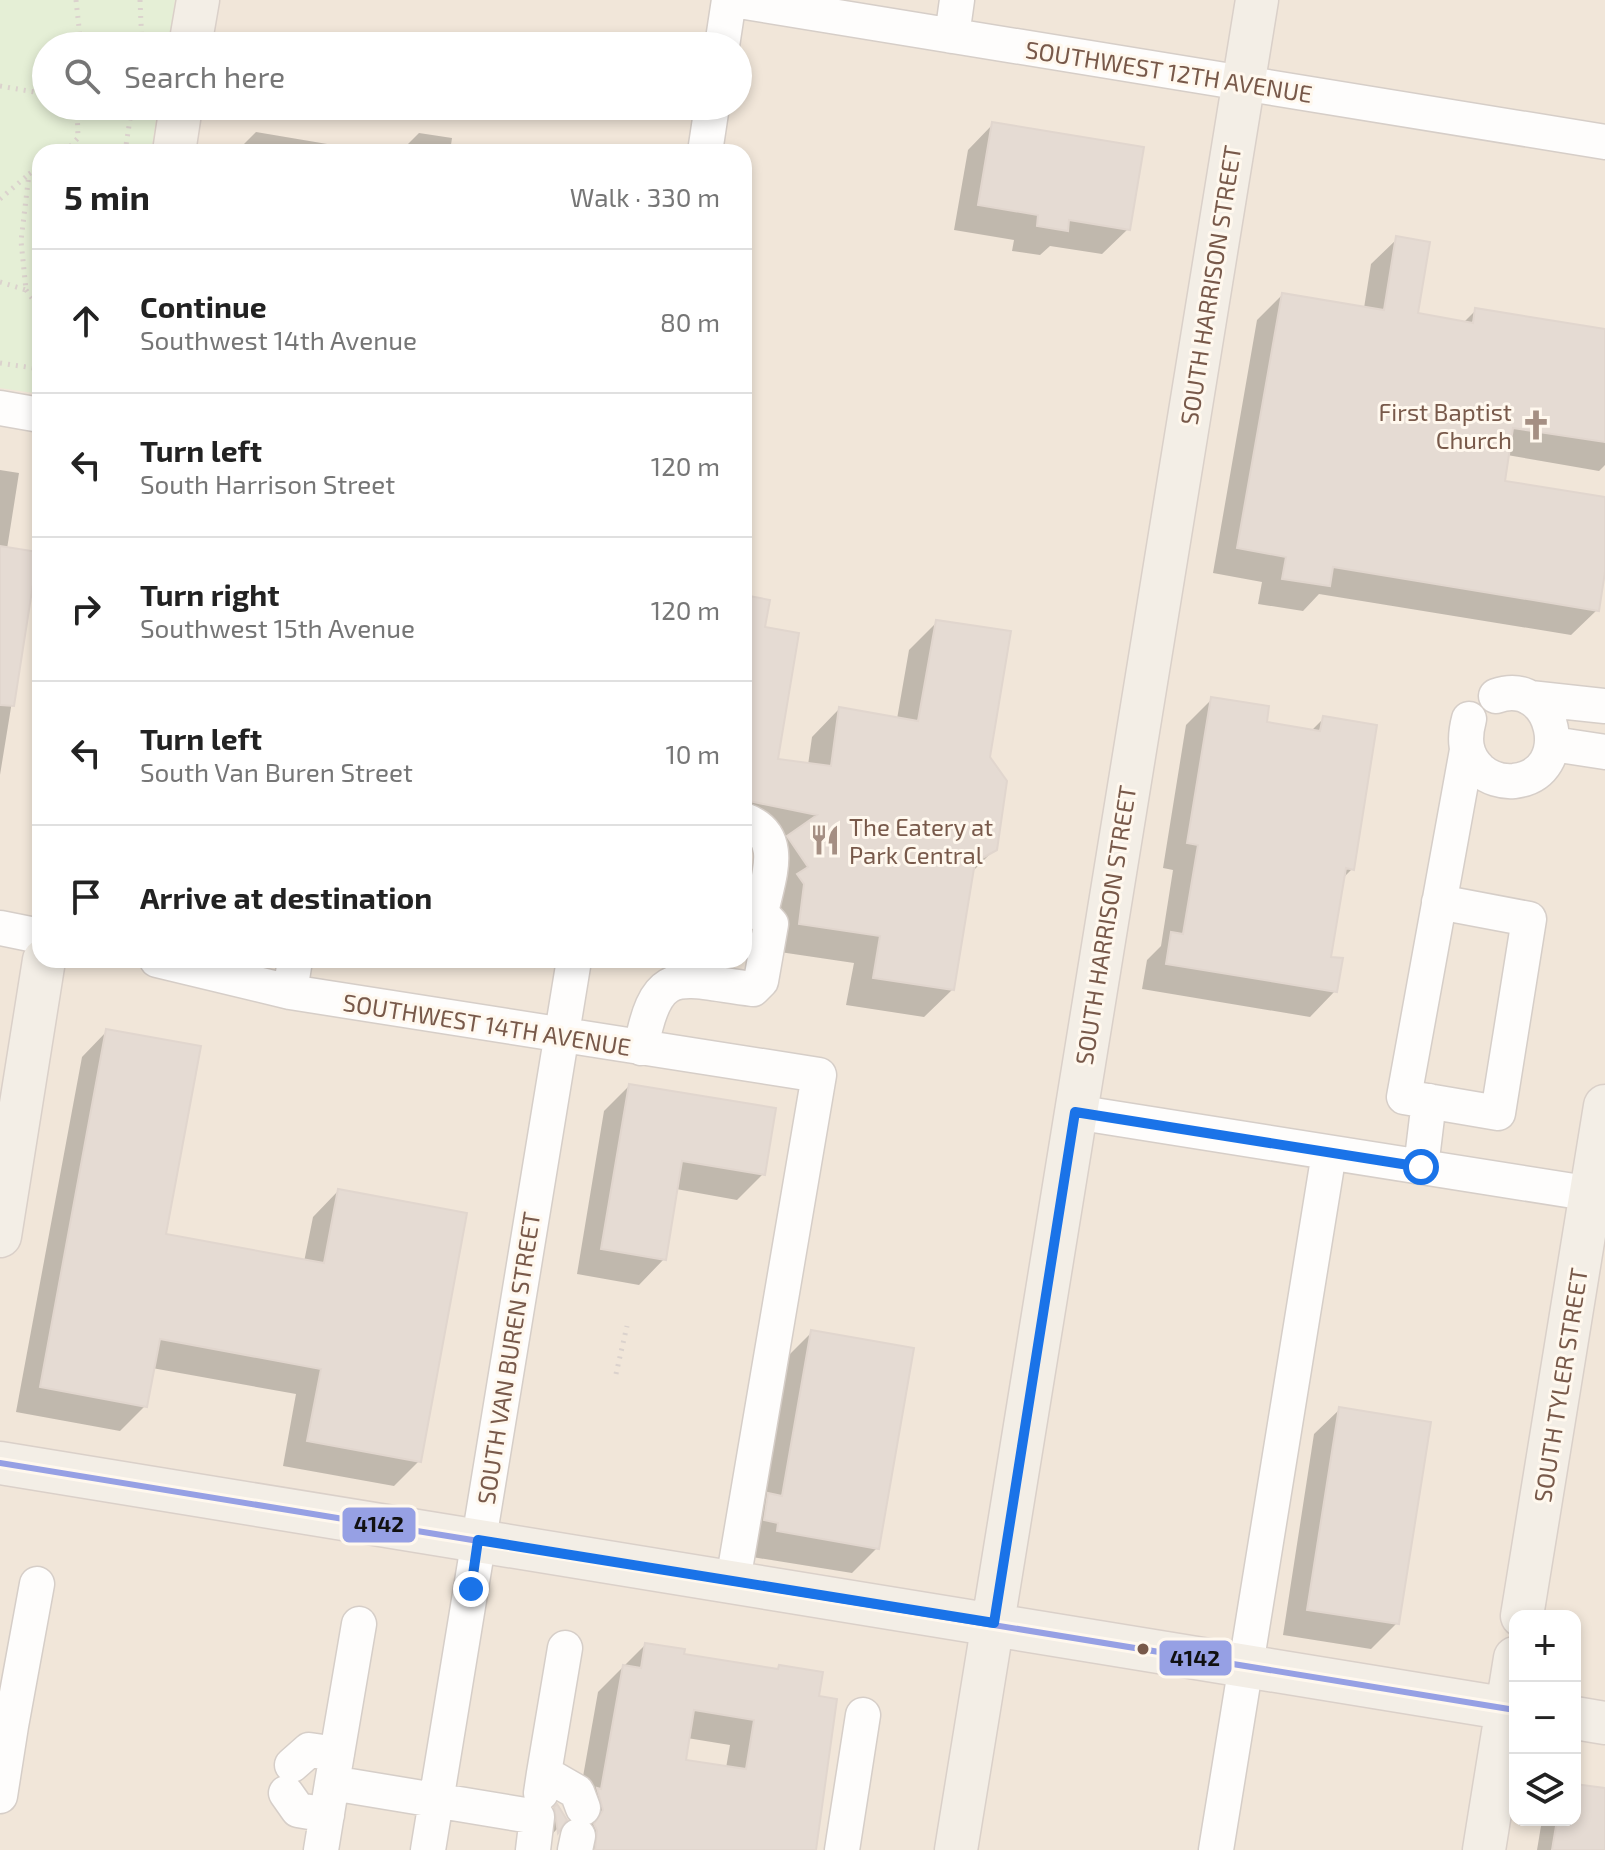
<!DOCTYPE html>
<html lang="en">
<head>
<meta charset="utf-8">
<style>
  body { margin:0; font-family:"Exo 2",sans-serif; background:#f2f2f2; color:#222 }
  .controls { position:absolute; right:24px; bottom:24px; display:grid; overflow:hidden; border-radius:16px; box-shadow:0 4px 12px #0003 }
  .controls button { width:72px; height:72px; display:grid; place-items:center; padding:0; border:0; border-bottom:2px solid #e0e0e0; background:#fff; color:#222; font:40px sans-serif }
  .stop { position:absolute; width:24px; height:24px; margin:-18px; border:6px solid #1a73e8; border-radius:50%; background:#fff }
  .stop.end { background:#1a73e8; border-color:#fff; box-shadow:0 2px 8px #0008 }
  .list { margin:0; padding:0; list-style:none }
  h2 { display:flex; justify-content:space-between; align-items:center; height:104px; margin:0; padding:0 32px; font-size:34px }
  h2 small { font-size:26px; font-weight:400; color:#767676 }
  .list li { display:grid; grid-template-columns:52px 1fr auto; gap:24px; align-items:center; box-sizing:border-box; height:144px; padding:0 32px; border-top:2px solid #e0e0e0 }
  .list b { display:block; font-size:30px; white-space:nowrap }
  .list p { margin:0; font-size:26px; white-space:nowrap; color:#767676 }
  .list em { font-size:26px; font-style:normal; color:#767676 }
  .icon { flex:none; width:44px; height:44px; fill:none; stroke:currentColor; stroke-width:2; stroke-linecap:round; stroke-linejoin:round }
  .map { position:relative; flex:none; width:1605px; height:1850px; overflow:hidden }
  .search { position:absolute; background:#fff; box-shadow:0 4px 12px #0003; left:32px; top:32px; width:720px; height:88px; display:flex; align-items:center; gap:20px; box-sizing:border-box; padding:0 28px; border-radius:44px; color:#767676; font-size:30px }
  .panel { position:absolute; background:#fff; box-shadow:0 4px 12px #0003; left:32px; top:144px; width:720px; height:824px; border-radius:24px }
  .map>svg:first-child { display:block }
  .residential { fill:#f1e6d9; fill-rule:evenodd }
  .green { fill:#e5efd6 }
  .shadow { fill:#0003; fill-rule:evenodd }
  .building { fill:#e5dbd3; stroke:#e1d6ce; stroke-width:2; fill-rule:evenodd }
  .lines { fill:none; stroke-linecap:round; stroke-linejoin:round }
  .minor-casing { stroke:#d6cec8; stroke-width:37 }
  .major-casing { stroke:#dad0c9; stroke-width:45 }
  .path { stroke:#dbd2cd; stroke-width:5; stroke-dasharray:2 6; stroke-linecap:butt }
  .minor { stroke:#fefdfc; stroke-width:34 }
  .major { stroke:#f3eee6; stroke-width:42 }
  .bus-1-casing { stroke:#fff8ee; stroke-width:12 }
  .bus-1 { stroke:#96a0e4; stroke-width:6 }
  .route { stroke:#1a73e8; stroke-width:10 }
  .bus-dot { fill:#78594a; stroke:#fff8ee; stroke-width:3 }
  .labels { text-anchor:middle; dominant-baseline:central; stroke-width:6; stroke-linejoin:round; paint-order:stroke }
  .street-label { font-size:24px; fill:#78594a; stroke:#fff8ee }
  .poi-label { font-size:24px; fill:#78594a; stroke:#fff8ee; text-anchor:end }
  .line-badge { stroke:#fff8ee; stroke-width:3 }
  .pale-badge-label { font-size:22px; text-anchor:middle; font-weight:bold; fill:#111 }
</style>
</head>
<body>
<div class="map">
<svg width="1605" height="1850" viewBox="0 0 1605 1850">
  <rect width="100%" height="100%" fill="#f8f3ec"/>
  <!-- residential -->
  <path class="residential" d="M 0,0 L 1605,0 L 1605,1850 L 0,1850 ZM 46,46 L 738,46 L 738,106 L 46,106 ZM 40,152 L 744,152 L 744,960 L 40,960 ZM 1515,1616 L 1575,1616 L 1575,1820 L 1515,1820 Z"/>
  <!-- green -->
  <path class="green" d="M 0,0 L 175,0 L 168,46 L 46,46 L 46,106 L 158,106 L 151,152 L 40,152 L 40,394 L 0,388 Z"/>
  <!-- shadow -->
  <path class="shadow" d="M 993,124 L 1128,229 L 1102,254 L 1050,246 L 1040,255 L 1012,251 L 1014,240 L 954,230 L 968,150 Z
    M 256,132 L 339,146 L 338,152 L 236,152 Z
    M 419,133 L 452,138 L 450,152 L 400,152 Z
    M 1397,239 L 1416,315 L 1463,323 L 1476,310 L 1605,331 L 1605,465 L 1599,471 L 1507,455 L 1503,483 L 1605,499 L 1605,559 L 1597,610 L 1571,635 L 1319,594 L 1303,611 L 1258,604 L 1262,582 L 1213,573 L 1257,320 L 1282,295 L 1364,308 L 1371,264 Z
    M 0,470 L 19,473 L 7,549 L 36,554 L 0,775 Z
    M 744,597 L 763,629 L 776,761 L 808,765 L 812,737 L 839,709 L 897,719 L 909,650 L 937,622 L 988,757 L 995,849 L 971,873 L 952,990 L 924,1017 L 846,1005 L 854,963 L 773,951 L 785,841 L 744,833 Z
    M 1212,699 L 1265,724 L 1310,732 L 1323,719 L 1352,869 L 1342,879 L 1329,958 L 1335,991 L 1310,1017 L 1142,989 L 1147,960 L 1161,946 L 1173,870 L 1163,868 L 1186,725 Z
    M 107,1031 L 163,1236 L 304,1262 L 313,1217 L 338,1191 L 419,1461 L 394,1486 L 283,1466 L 296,1394 L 152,1368 L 145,1406 L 120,1431 L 16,1412 L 82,1057 Z
    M 629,1086 L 763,1174 L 737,1200 L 676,1189 L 664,1259 L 639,1285 L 577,1274 L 604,1111 Z
    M 812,1332 L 877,1548 L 852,1573 L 752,1557 L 786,1358 Z
    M 1340,1409 L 1397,1623 L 1371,1649 L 1283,1635 L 1314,1434 Z
    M 645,1645 L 682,1655 L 775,1671 L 779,1667 L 816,1698 L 813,1850 L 570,1850 L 598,1692 ZM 687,1738 L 730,1745 L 726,1768 L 684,1761 Z
    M 1575,1786 L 1605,1791 L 1605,1850 L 1537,1850 L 1542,1820 L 1575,1820 Z
    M 557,1807 L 565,1820 L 538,1850 L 530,1835 Z"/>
  <!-- building -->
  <path class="building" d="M 992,122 L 1144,147 L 1130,230 L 1069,220 L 1068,231 L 1037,226 L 1038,215 L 978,205 Z
    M 1396,236 L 1430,242 L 1418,313 L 1473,323 L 1475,308 L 1605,329 L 1605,442 L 1513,428 L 1505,481 L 1605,497 L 1605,572 L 1599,611 L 1333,567 L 1330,586 L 1282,579 L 1286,557 L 1237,548 L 1282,293 L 1384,310 Z
    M 0,546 L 38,552 L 14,706 L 0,705 Z
    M 744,595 L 770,600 L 765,627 L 799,633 L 778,759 L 831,766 L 839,707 L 918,721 L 936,620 L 1011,631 L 990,757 L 1007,781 L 997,850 L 975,862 L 954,990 L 873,978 L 880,936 L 799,924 L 804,884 L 797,874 L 808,867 L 787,836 L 817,815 L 744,800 Z
    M 1211,697 L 1269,706 L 1267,722 L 1320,731 L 1323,716 L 1377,725 L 1354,870 L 1346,868 L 1331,957 L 1343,958 L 1337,992 L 1166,964 L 1171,932 L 1183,934 L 1198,845 L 1187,843 Z
    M 106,1029 L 201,1046 L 166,1234 L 324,1263 L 338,1189 L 467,1213 L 421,1462 L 307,1441 L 321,1369 L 160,1339 L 147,1407 L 40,1387 Z
    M 629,1084 L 776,1108 L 765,1175 L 682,1161 L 666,1260 L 601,1249 Z
    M 811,1330 L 914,1348 L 879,1549 L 777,1531 L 778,1523 L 764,1520 L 768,1493 L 782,1496 Z
    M 1339,1407 L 1431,1422 L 1399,1624 L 1307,1610 Z
    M 645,1643 L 685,1649 L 684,1654 L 778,1669 L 779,1665 L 823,1672 L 819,1696 L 837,1699 L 816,1850 L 595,1850 L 597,1831 L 594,1824 L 603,1810 L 597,1788 L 601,1789 L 623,1665 L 641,1668 ZM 694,1710 L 754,1720 L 746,1769 L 686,1760 Z
    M 1575,1784 L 1605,1788 L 1605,1850 L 1552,1850 L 1557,1820 L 1575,1820 Z
    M 557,1804 L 567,1820 L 558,1833 L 554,1807 Z"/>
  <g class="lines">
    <!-- minor casing -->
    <g class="minor-casing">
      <path id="minor" d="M 733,0 L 1605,142
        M 952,36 L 957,0
        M 722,46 L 729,0
        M 705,152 L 712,106
        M 0,408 L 40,415
        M 1530,698 L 1605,706
        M 1469,719 C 1464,738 1464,755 1480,770 C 1489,778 1502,782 1514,781 C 1577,774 1555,675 1496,696
        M 1553,744 L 1605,752
        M 744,820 C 787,836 768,877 761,913
        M 1439,902 L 1529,919 L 1498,1113 L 1404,1097 L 1467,750
        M 0,928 L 40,936
        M 157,960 L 290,992 L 819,1075 L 733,1581
        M 290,992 L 295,960
        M 641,1048 C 657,962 679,980 753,989 L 761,981 L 771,924 L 761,913 L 744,910
        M 1075,1112 L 1605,1196
        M 1421,1167 L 1429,1101
        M 0,1724 L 11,1726 L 37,1584
        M 292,1765 L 309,1750 L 337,1754
        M 544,1773 L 565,1648
        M 332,1783 L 359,1624
        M 286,1793 L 298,1810 L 327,1815
        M 541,1793 L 544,1773 L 577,1792 L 583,1808
        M 0,1796 L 11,1726
        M 321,1850 L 332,1783 L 537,1817 L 533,1850
        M 428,1850 L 574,960
        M 575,1850 L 578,1836
        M 842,1850 L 863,1715
        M 1216,1850 L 1329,1153"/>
    </g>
    <!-- major casing -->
    <g class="major-casing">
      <path id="major" d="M 190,46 L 198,0
        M 174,152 L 181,106
        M 0,1236 L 44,960
        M 0,1463 L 1515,1710
        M 1522,1616 L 1605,1106
        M 1575,1718 L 1605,1723
        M 956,1850 L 1257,0
        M 1484,1850 L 1515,1658"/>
    </g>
    <!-- path -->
    <path class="path" d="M 76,0 L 81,46
      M 140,0 L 142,46
      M 0,86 L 46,94
      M 65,152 L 78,138 L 77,106
      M 125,152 L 132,106
      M 0,199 L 29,174
      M 0,282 L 26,290 L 21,241 L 29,174 L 40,167
      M 26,290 L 40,309
      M 0,363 L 40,369
      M 616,1374 L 627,1326"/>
    <!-- minor -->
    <use href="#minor" class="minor"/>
    <!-- major -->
    <use href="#major" class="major"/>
    <!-- bus-1 casing -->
    <g class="bus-1-casing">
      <path id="bus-1" d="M 0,1463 L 1515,1710"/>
    </g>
    <!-- bus-1 -->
    <use href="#bus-1" class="bus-1"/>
  </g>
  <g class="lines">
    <!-- route -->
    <path class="route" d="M 471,1589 L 478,1540 L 994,1623 L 1075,1112 L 1421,1167"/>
  </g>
  <!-- icons -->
  <defs>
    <g id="church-bare" transform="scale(2.4)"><path d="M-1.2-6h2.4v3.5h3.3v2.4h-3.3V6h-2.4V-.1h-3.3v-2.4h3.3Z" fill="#a58f83" stroke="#fff8ee" stroke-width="2.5" paint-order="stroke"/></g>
    <g id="restaurant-bare" transform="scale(2.4)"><path d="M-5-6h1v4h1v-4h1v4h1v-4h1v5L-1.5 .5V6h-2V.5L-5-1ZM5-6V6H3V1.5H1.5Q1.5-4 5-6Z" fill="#a58f83" stroke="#fff8ee" stroke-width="2.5" paint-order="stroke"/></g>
  </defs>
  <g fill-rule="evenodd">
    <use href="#church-bare" x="1536" y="425"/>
    <use href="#restaurant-bare" x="825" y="840"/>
  </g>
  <!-- markers -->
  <circle class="bus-dot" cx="1143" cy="1649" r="7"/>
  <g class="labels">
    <!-- street labels -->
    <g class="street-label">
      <text transform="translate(1169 71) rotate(9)">SOUTHWEST 12TH AVENUE</text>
      <text transform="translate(1210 285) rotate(-81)">SOUTH HARRISON STREET</text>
      <text transform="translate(1105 925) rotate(-81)">SOUTH HARRISON STREET</text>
      <text transform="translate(487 1024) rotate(9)">SOUTHWEST 14TH AVENUE</text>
      <text transform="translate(508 1358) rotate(-81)">SOUTH VAN BUREN STREET</text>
      <text transform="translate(1560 1385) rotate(-81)">SOUTH TYLER STREET</text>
    </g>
    <!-- poi labels -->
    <g class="poi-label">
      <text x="1512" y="411">First Baptist<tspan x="1512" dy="28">Church</tspan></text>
      <text x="849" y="826" text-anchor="start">The Eatery at<tspan x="849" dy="28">Park Central</tspan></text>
    </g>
  </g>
  <g class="line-badge">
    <rect x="341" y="1506" width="76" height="38" rx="8" fill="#96a0e4"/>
    <rect x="1158" y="1639" width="75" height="38" rx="8" fill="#96a0e4"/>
  </g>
  <g class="pale-badge-label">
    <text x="379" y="1532">4142</text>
    <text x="1195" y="1666">4142</text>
  </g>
</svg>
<div class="controls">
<button>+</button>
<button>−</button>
<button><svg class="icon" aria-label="layers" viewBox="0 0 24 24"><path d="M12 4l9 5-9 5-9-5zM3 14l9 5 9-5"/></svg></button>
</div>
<div class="stop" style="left:1421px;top:1167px"></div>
<div class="stop end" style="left:471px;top:1589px"></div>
<div class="search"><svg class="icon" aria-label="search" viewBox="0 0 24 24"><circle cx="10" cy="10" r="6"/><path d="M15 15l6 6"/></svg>Search here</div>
<section class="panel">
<h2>5 min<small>Walk · 330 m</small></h2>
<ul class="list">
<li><svg class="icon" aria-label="ahead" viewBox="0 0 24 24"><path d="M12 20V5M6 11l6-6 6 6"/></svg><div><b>Continue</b><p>Southwest 14th Avenue</p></div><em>80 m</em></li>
<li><svg class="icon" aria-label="left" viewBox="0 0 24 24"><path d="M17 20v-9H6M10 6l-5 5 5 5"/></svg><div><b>Turn left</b><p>South Harrison Street</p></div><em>120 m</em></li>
<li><svg class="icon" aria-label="right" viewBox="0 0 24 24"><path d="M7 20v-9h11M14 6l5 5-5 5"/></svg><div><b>Turn right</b><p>Southwest 15th Avenue</p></div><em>120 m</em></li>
<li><svg class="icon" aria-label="left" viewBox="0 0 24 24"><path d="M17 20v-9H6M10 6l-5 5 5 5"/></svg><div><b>Turn left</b><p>South Van Buren Street</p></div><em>10 m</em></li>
<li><svg class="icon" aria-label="arrive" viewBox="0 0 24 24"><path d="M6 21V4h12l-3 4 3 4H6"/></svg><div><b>Arrive at destination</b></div></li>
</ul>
</section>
</div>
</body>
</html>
